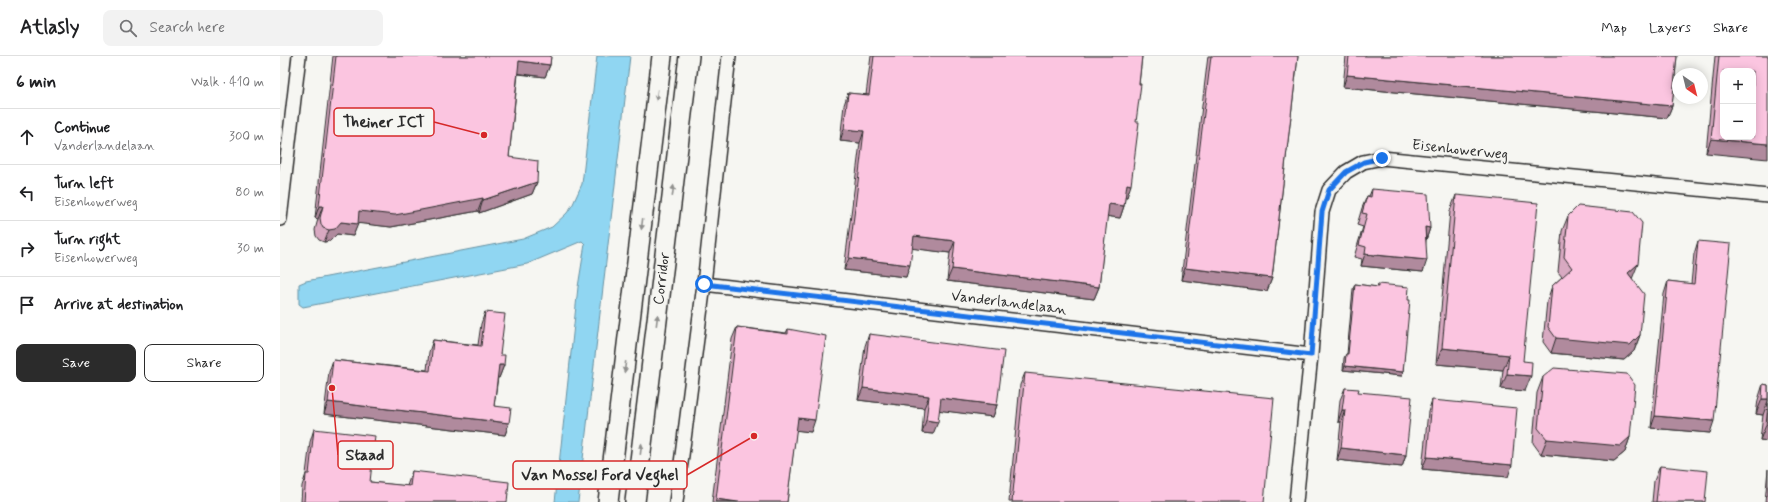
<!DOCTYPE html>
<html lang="en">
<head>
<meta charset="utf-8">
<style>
  body { margin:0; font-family:Mynerve,sans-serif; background:#f2f2f2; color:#202124 }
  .controls { position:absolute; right:12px; top:12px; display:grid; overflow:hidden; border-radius:8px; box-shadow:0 2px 10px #0003 }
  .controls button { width:36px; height:36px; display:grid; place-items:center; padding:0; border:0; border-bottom:1px solid #e0e0e0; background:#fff; color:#202124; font:20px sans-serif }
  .compass { position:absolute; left:1392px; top:12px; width:36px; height:36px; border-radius:50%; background:#fff; box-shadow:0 2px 10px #0003; rotate:145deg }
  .stop { position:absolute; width:12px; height:12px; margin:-9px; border:3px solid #1a73e8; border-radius:50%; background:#fff }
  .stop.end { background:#1a73e8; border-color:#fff; box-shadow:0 1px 4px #0008 }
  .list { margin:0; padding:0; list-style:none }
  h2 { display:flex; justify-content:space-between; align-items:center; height:52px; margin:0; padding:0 16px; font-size:17px }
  h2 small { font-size:13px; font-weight:400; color:#757577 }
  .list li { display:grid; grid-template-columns:26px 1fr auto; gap:12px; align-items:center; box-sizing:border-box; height:56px; padding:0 16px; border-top:1px solid #e0e0e0 }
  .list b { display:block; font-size:15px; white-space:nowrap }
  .list p { margin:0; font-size:13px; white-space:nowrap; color:#757577 }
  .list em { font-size:13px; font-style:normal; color:#757577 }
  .actions { display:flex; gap:8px; padding:12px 16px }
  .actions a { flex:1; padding:9px 0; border:1px solid #2b2b2b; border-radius:8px; text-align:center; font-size:14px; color:#2b2b2b }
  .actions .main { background:#2b2b2b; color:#fff }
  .icon { flex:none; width:22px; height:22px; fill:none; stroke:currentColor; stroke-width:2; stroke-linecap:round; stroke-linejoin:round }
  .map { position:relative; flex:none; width:1488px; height:446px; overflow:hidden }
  header { display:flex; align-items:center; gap:24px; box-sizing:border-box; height:56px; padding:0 20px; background:#fff; border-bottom:1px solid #e0e0e0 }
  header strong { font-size:19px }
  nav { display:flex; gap:22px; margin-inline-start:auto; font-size:14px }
  .search { width:280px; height:36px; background:#f2f2f2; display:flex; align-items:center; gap:10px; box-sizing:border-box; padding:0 14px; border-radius:8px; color:#757577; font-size:15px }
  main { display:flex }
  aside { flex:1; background:#fff }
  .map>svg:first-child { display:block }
  .water { fill:#90d6f2; stroke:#6892a2 }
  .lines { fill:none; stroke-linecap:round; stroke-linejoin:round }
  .street-casing { stroke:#2b2b2b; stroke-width:16 }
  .secondary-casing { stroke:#2b2b2b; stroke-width:22 }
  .street { stroke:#f6f6f2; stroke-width:13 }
  .secondary { stroke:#f6f6f2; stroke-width:19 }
  .wall { fill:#d8a9c1; stroke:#2b2b2b }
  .shaded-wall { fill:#b08a9d; stroke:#2b2b2b }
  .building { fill:#fbc5e0; stroke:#2b2b2b; fill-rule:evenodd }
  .oneway { fill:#90908e }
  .route { stroke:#1a73e8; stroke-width:5 }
  .labels { text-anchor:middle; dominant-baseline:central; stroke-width:4; stroke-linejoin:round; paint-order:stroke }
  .street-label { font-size:15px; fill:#2b2b2b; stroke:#f6f6f2 }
  .leader { fill:none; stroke:#d62828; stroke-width:1.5 }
  .callout-dot { fill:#d62828; stroke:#f6f6f2; stroke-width:1.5 }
  .callout { fill:#f6f6f2; stroke:#d62828; stroke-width:1.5 }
  .callout-label { font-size:16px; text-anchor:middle; font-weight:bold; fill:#2b2b2b }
</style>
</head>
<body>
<header>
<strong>Atlasly</strong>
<div class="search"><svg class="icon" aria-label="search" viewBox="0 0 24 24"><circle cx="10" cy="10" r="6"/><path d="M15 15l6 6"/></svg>Search here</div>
<nav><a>Map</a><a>Layers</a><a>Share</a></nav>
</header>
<main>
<aside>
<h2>6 min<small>Walk · 410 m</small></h2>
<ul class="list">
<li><svg class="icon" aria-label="ahead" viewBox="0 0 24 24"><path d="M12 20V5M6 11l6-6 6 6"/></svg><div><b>Continue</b><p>Vanderlandelaan</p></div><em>300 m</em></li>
<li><svg class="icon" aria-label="left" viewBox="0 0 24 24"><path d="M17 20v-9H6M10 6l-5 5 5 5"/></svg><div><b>Turn left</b><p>Eisenhowerweg</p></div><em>80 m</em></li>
<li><svg class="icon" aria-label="right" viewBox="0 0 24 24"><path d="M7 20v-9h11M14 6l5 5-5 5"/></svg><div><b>Turn right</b><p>Eisenhowerweg</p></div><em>30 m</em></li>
<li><svg class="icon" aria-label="arrive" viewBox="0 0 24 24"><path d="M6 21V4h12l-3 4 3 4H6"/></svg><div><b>Arrive at destination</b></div></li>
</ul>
<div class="actions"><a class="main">Save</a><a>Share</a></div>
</aside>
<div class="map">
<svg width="1488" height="446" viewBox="0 0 1488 446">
  <rect width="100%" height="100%" fill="#f6f6f2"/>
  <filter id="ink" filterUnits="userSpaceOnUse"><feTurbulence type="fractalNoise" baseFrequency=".025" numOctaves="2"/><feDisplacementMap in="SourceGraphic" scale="8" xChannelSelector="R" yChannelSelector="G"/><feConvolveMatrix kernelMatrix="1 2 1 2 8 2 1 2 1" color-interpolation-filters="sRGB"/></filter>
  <g filter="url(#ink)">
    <!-- water -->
    <path class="water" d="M 317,0 L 350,0 L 298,446 L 275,446 L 298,231 L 305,188 L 302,185 L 247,208 L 23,251 L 19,248 L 19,228 L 26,225 L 243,183 L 272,171 L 287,157 L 293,148 L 302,128 Z"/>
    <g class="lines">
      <!-- street casing -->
      <g class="street-casing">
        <path id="street" d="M 0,163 L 19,0
          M 424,228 L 1031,299
          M 396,446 L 424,228 L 449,0
          M 1016,446 L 1031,299 L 1042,156 L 1049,134 L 1066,116 L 1083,106 L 1102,102 L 1488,140"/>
      </g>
      <!-- secondary casing -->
      <g class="secondary-casing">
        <g id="secondary">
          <path d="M 328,446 L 382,0"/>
          <path id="s1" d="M 355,446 L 409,0"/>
        </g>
      </g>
      <!-- street -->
      <use href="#street" class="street"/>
      <!-- secondary -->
      <use href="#secondary" class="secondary"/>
    </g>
    <!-- wall -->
    <path class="wall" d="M 53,0 L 271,0 L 270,9 L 265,21 L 238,18 L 229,101 L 257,126 L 252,138 L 199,157 L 198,155 L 111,171 L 78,167 L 73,180 L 57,178 L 50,185 L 44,186 L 39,184 L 36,180 L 35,174 L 38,163 L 35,162 Z
      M 591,0 L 862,0 L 847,141 L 845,141 L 844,150 L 840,162 L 827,160 L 819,231 L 814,243 L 667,225 L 670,197 L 632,192 L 626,221 L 564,214 L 580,87 L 560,85 L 564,49 L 568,37 L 586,39 Z
      M 928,0 L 1018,0 L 992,222 L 987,235 L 901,224 Z
      M 1066,0 L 1397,0 L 1392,50 L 1387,62 L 1063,31 Z
      M 1435,0 L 1488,0 L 1426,97 Z
      M 1092,133 L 1150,172 L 1146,184 L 1143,216 L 1081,210 L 1082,203 L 1074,201 L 1083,171 L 1077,169 L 1082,152 L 1087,140 L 1089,140 Z
      M 1176,139 L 1243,305 L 1245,335 L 1221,333 L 1223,314 L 1156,308 L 1170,155 Z
      M 1288,160 L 1352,223 L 1360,279 L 1354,295 L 1344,304 L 1271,297 L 1263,286 L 1267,245 L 1272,230 L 1282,221 L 1278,216 L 1282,175 Z
      M 1418,185 L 1430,377 L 1371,372 L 1384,238 L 1388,225 L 1411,228 L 1414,198 Z
      M 1075,228 L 1097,231 L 1098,228 L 1128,244 L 1123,316 L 1122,320 L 1063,314 L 1064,302 L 1066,298 L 1067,298 L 1073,233 Z
      M 205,256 L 224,309 L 219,322 L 218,321 L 214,350 L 229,367 L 225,379 L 44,358 L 49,316 L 53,304 L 147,314 L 149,296 L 153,284 L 198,289 L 201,268 Z
      M 457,271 L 506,277 L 508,273 L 531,376 L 516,374 L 507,446 L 432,446 L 452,283 Z
      M 589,278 L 717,349 L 713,361 L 659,354 L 653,378 L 642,377 L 644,352 L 578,344 L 585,290 Z
      M 745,317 L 984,446 L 729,446 L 740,329 Z
      M 1263,321 L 1350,381 L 1345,396 L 1334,405 L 1261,398 L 1253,387 L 1257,337 Z
      M 1483,328 L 1488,329 L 1488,385 L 1480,384 L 1483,359 L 1476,358 L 1478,344 Z
      M 1065,332 L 1078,336 L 1126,399 L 1122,411 L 1057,404 L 1061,366 L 1058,366 L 1060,344 Z
      M 1152,344 L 1228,421 L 1142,413 L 1148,356 Z
      M 34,373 L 90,426 L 127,430 L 132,415 L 227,446 L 21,446 L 22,430 L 26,418 L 30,386 Z
      M 1380,410 L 1425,446 L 1372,446 L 1374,425 Z
      M 1488,413 L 1488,446 L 1485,446 Z"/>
    <!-- shaded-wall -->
    <path class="shaded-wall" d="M 239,5 L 270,9 L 265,21 L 235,17 Z
      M 1067,19 L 1392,50 L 1387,62 L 1063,31 Z
      M 564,73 L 584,75 L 580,87 L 560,85 Z
      M 1431,83 L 1488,88 L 1488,103 L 1426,97 Z
      M 257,126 L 252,138 L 199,157 L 203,144 Z
      M 847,128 L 851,129 L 847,141 L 842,140 Z
      M 203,142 L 198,155 L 111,171 L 75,167 L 79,155 Z
      M 829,148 L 844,150 L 840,162 L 824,160 Z
      M 39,150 L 43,150 L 38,163 L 35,162 Z
      M 61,166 L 78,168 L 73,180 L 57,178 L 50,185 L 44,186 L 49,174 Z
      M 1145,171 L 1150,172 L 1146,184 Z
      M 634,180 L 675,185 L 670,197 L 629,192 Z
      M 1085,198 L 1147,204 L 1143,216 L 1081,210 Z
      M 569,202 L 630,209 L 626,221 L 564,214 Z
      M 1358,208 L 1352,223 L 1348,217 Z
      M 905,212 L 992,222 L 987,235 L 901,224 Z
      M 672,213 L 819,231 L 814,243 L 667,225 Z
      M 1360,279 L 1354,295 L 1344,304 L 1271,297 L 1276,282 Z
      M 1162,292 L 1229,299 L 1223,314 L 1156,308 Z
      M 219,309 L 224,309 L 219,322 L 215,321 Z
      M 1065,310 L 1123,316 L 1122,320 L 1063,314 Z
      M 1227,318 L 1251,320 L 1245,335 L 1221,333 Z
      M 583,332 L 649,340 L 644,352 L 578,344 Z
      M 661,342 L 717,349 L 713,361 L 656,354 Z
      M 1482,343 L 1488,343 L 1488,345 L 1483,359 L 1476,358 Z
      M 48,346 L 229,367 L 225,379 L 44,358 Z
      M 1062,354 L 1065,354 L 1061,366 L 1058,366 Z
      M 1375,360 L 1434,365 L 1430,377 L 1371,372 Z
      M 518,362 L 535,364 L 531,376 L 513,374 Z
      M 646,364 L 658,366 L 653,378 L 642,377 Z
      M 1486,369 L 1488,369 L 1488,385 L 1480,384 Z
      M 1350,381 L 1345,396 L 1334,405 L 1261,398 L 1267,383 Z
      M 1061,392 L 1126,399 L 1122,411 L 1057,404 Z
      M 1147,401 L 1232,409 L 1228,421 L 1142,413 Z
      M 436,443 L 458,446 L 435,446 Z"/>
    <!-- building -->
    <path class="building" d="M 56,0 L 271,0 L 270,9 L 239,5 L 229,101 L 258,105 L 257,126 L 203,144 L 203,142 L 115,159 L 79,155 L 78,168 L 61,166 L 55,173 L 49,174 L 43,172 L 41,168 L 40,162 L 43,150 L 39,150 Z
      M 594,0 L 862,0 L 859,28 L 861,28 L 856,66 L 859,66 L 851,129 L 847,128 L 844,150 L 829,148 L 819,231 L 672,213 L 675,185 L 634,180 L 630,209 L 569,202 L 584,75 L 564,73 L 568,37 L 589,39 Z
      M 931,0 L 1018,0 L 992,222 L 905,212 Z
      M 1069,0 L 1397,0 L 1392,50 L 1067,19 Z
      M 1439,0 L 1488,0 L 1488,88 L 1431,83 ZM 1443,15 L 1473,15 L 1473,81 L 1443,81 Z
      M 1092,133 L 1148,138 L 1150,172 L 1145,171 L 1147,204 L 1085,198 L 1086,191 L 1079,189 L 1087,158 L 1082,157 L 1087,140 L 1091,141 Z
      M 1176,139 L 1258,147 L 1243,305 L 1252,306 L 1251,320 L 1227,318 L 1229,299 L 1162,292 Z
      M 1298,150 L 1353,156 L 1362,167 L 1358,208 L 1348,217 L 1364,238 L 1360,279 L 1350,289 L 1276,282 L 1268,271 L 1272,230 L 1292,212 L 1284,201 L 1288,160 Z
      M 1418,185 L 1451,188 L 1434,365 L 1375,360 L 1388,225 L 1414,228 Z
      M 1075,228 L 1098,231 L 1098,228 L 1129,231 L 1128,244 L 1130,244 L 1123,316 L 1065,310 L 1066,298 L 1068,298 Z
      M 205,256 L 225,258 L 220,299 L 225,299 L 224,309 L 219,309 L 214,350 L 231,352 L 229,367 L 48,346 L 53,304 L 150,315 L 153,284 L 201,290 Z
      M 457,271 L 508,278 L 508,273 L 546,280 L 535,364 L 518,362 L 507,446 L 458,446 L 436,443 Z
      M 589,278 L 724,295 L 717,349 L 661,342 L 658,366 L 646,364 L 649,340 L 583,332 Z
      M 1274,312 L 1347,318 L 1355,329 L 1350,381 L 1340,390 L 1267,383 L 1258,372 L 1263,321 Z
      M 745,317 L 994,342 L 984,446 L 732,446 Z
      M 1483,328 L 1488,329 L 1488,343 L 1482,343 Z
      M 1065,332 L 1079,333 L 1078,336 L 1132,341 L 1126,399 L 1061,392 L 1065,354 L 1062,354 Z
      M 1152,344 L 1237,352 L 1232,409 L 1147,401 Z
      M 1488,348 L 1488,369 L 1486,369 Z
      M 34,373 L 95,380 L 90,426 L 130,430 L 132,415 L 229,426 L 227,446 L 24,446 L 26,418 L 29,418 Z
      M 1380,410 L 1428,415 L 1425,446 L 1376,446 Z"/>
    <!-- one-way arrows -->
    <defs><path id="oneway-solid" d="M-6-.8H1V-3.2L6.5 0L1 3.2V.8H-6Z"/></defs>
    <g class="oneway">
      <use href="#oneway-solid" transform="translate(377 39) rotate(97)"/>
      <use href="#oneway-solid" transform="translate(393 135) rotate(-83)"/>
      <use href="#oneway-solid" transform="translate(362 168) rotate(97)"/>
      <use href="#oneway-solid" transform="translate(377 264) rotate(-83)"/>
      <use href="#oneway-solid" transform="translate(345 311) rotate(97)"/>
      <use href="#oneway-solid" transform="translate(361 393) rotate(-83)"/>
    </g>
  </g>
  <g class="lines" filter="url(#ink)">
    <!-- route -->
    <path class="route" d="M 424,228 L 1031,299 L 1042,156 L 1049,134 L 1066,116 L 1084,106 L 1102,102"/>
  </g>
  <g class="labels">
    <!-- street labels -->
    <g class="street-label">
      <text transform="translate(1180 94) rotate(6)">Eisenhowerweg</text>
      <text stroke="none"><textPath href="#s1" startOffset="225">Corridor</textPath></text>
      <text transform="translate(729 247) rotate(7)">Vanderlandelaan</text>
    </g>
  </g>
  <!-- callouts -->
  <path class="leader" d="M204 79L154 66M52 332L58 399M474 380L407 419"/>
  <g class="callout-dot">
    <circle cx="204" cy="79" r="4"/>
    <circle cx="52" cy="332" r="4"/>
    <circle cx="474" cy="380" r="4"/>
  </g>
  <g class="callout">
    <rect x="54" y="52" width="100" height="28" rx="4"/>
    <rect x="58" y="385" width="55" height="28" rx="4"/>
    <rect x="233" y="405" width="174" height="28" rx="4"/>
  </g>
  <g class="callout-label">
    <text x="104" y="71">Theiner ICT</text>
    <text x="85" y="404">Staad</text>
    <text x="320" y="424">Van Mossel Ford Veghel</text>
  </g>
</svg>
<div class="controls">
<button>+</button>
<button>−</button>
</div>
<svg class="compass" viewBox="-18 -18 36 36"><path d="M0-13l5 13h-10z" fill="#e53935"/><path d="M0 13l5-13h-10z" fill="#757577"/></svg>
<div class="stop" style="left:424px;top:228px"></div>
<div class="stop end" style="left:1102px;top:102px"></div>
</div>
</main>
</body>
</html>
